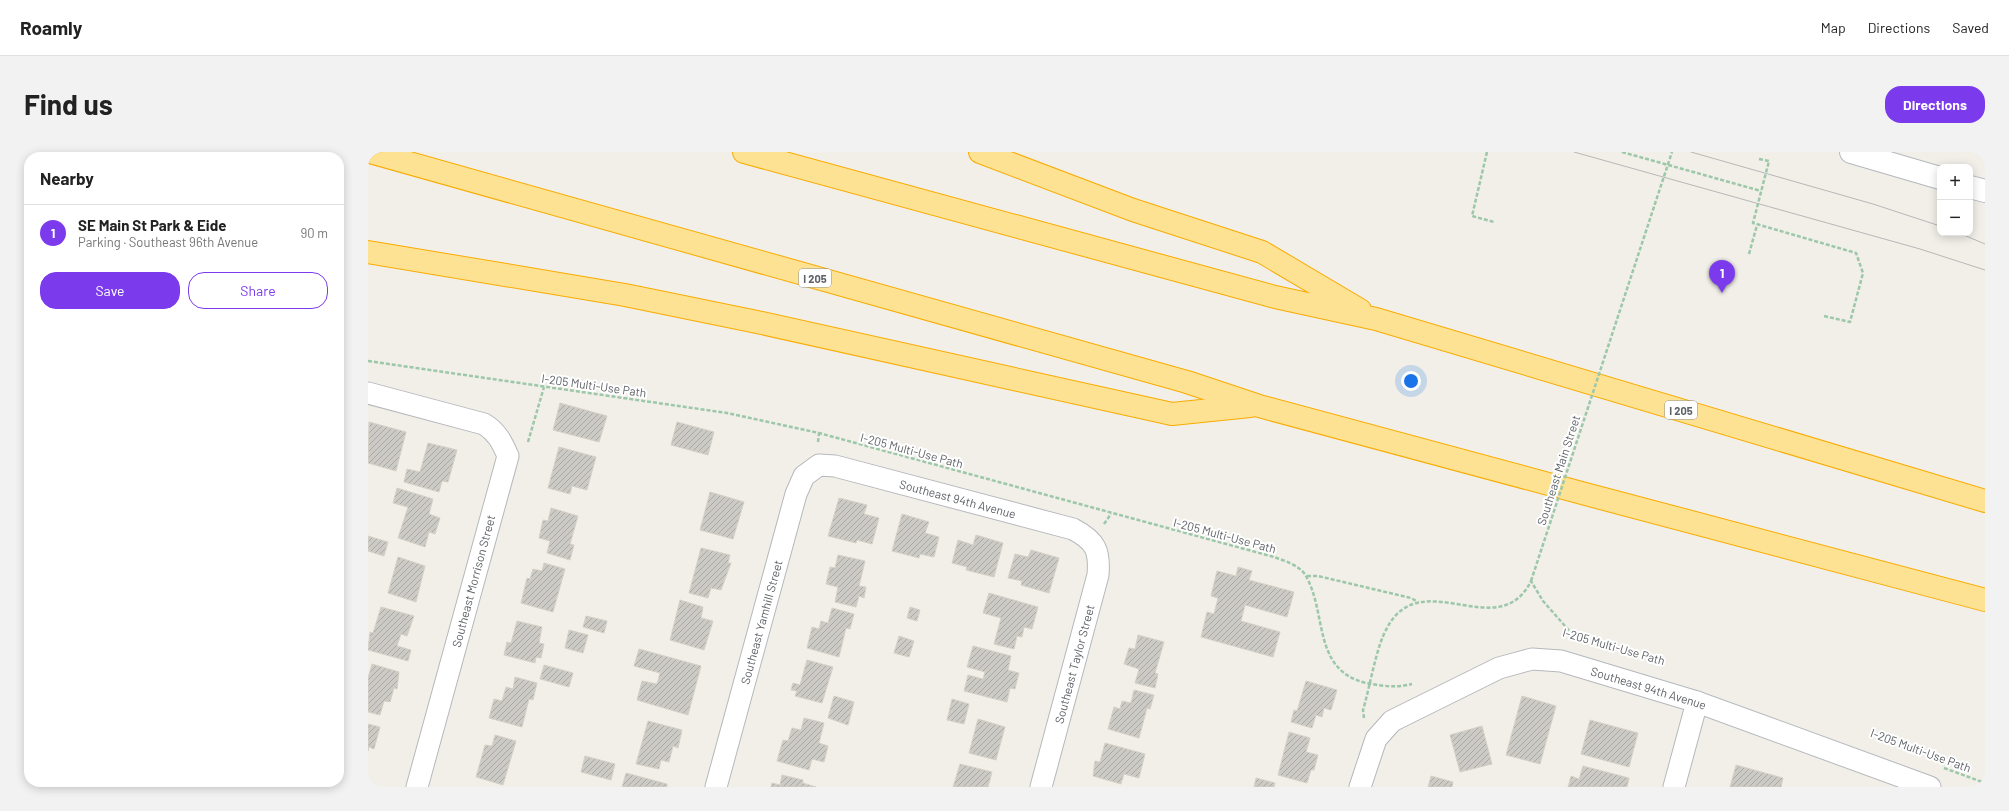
<!DOCTYPE html>
<html lang="en">
<head>
<meta charset="utf-8">
<style>
  body { margin:0; font-family:Barlow,sans-serif; background:#f2f2f2; color:#222 }
  .controls { position:absolute; right:12px; top:12px; display:grid; overflow:hidden; border-radius:8px; box-shadow:0 2px 10px #0003 }
  .controls button { width:36px; height:36px; display:grid; place-items:center; padding:0; border:0; border-bottom:1px solid #e0e0e0; background:#fff; color:#222; font:20px sans-serif }
  .you { position:absolute; left:1043px; top:229px; width:14px; height:14px; margin:-10px; border:3px solid #fff; border-radius:50%; background:#1a73e8; box-shadow:0 0 0 6px #1a73e833 }
  .badge { display:grid; place-items:center; width:26px; height:26px; border-radius:50%; background:#7c3aed; color:#fff; font-size:13px; font-weight:700 }
  .pin { position:absolute; translate:-50% -33px; filter:drop-shadow(0 1px 2px #0008) }
  .pin::after { content:''; position:absolute; top:21px; width:14px; height:12px; background:inherit; clip-path:polygon(0 0,100% 0,50% 100%) }
  .list { margin:0; padding:0; list-style:none }
  h2 { display:flex; justify-content:space-between; align-items:center; height:52px; margin:0; padding:0 16px; font-size:17px }
  h2 small { font-size:13px; font-weight:400; color:#767676 }
  .list li { display:grid; grid-template-columns:26px 1fr auto; gap:12px; align-items:center; box-sizing:border-box; height:56px; padding:0 16px; border-top:1px solid #e0e0e0 }
  .list b { display:block; font-size:15px; white-space:nowrap }
  .list p { margin:0; font-size:13px; white-space:nowrap; color:#767676 }
  .list em { font-size:13px; font-style:normal; color:#767676 }
  .actions { display:flex; gap:8px; padding:12px 16px }
  .actions a { flex:1; padding:9px 0; border:1px solid #7c3aed; border-radius:16px; text-align:center; font-size:14px; color:#7c3aed }
  .actions .main { background:#7c3aed; color:#fff }
  .map { position:relative; flex:none; width:1617px; height:635px; overflow:hidden; border-radius:16px }
  header { display:flex; align-items:center; gap:24px; box-sizing:border-box; height:56px; padding:0 20px; background:#fff; border-bottom:1px solid #e0e0e0 }
  header strong { font-size:19px }
  nav { display:flex; gap:22px; margin-inline-start:auto; font-size:14px }
  .intro { display:flex; align-items:center; justify-content:space-between; box-sizing:border-box; height:96px; padding:0 24px }
  h1 { margin:0; font-size:28px }
  .button { padding:10px 18px; border-radius:16px; background:#7c3aed; color:#fff; font-size:14px; font-weight:700 }
  main { display:flex; gap:24px; padding:0 24px }
  aside { flex:1; background:#fff; border-radius:16px; box-shadow:0 2px 10px #0003 }
  .map>svg:first-child { display:block }
  .building { fill:url(#building-hatch); stroke:#d6d1c6 }
  .lines { fill:none; stroke-linecap:round; stroke-linejoin:round }
  .minor-casing { stroke:#b5b8bc; stroke-width:23 }
  .tertiary-casing { stroke:#b5b8bc; stroke-width:24 }
  .motorway-casing { stroke:#f9ab00; stroke-width:24 }
  .path { stroke:#9cc7a9; stroke-width:2.5; stroke-dasharray:4 2; stroke-linecap:butt }
  .minor { stroke:#fff; stroke-width:21 }
  .tertiary { stroke:#fff; stroke-width:22 }
  .motorway { stroke:#fde293; stroke-width:22 }
  .tram { stroke:#b6b7b8; stroke-width:1 }
  .path-bridge { stroke:#9cc7a9; stroke-width:2.5; stroke-dasharray:4 2; stroke-linecap:butt }
  .labels { text-anchor:middle; dominant-baseline:central; stroke-width:4; stroke-linejoin:round; paint-order:stroke }
  .shield { fill:#fff; stroke:#8f9295; stroke-width:1 }
  .shield-label { font-size:11px; font-weight:bold; fill:#5f6368 }
  .street-label { font-size:12px; fill:#5f6368; stroke:#fff }
</style>
</head>
<body>
<header>
<strong>Roamly</strong>
<nav><a>Map</a><a>Directions</a><a>Saved</a></nav>
</header>
<div class="intro"><h1>Find us</h1><a class="button">Directions</a></div>
<main>
<aside>
<h2>Nearby<small></small></h2>
<ul class="list">
<li><span class="badge">1</span><div><b>SE Main St Park &amp; Eide</b><p>Parking · Southeast 96th Avenue</p></div><em>90 m</em></li>
</ul>
<div class="actions"><a class="main">Save</a><a>Share</a></div>
</aside>
<div class="map">
<svg width="1617" height="635" viewBox="0 0 1617 635">
  <defs>
    <pattern id="building-hatch" width="6" height="6" patternUnits="userSpaceOnUse"><rect width="6" height="6" fill="#cccac5"/><path d="M-1 1l2-2M0 6l6-6M5 7l2-2" fill="none" stroke="#a9a8a4"/></pattern>
  </defs>
  <rect width="100%" height="100%" fill="#f1efe8"/>
  <!-- building -->
  <path class="building" d="M 192,251 L 239,264 L 231,290 L 185,278 Z
    M 1,270 L 38,280 L 28,319 L 0,311 Z
    M 309,270 L 346,280 L 340,303 L 303,293 Z
    M 60,291 L 89,298 L 80,330 L 74,329 L 71,340 L 36,330 L 39,317 L 52,320 Z
    M 191,295 L 228,305 L 219,338 L 204,334 L 202,342 L 180,336 Z
    M 29,336 L 65,347 L 61,362 L 72,366 L 67,382 L 61,380 L 57,395 L 30,386 L 40,355 L 25,351 Z
    M 342,340 L 376,350 L 365,387 L 332,378 Z
    M 471,346 L 499,353 L 496,362 L 511,366 L 504,392 L 489,388 L 488,391 L 460,384 Z
    M 183,356 L 210,364 L 202,392 L 206,393 L 202,408 L 179,401 L 182,389 L 171,386 L 175,368 L 180,369 Z
    M 534,362 L 561,370 L 557,381 L 571,385 L 566,405 L 552,402 L 551,406 L 524,399 Z
    M 608,383 L 635,391 L 626,425 L 598,418 L 599,415 L 584,411 L 590,388 L 605,393 Z
    M 0,384 L 20,390 L 16,404 L 0,399 Z
    M 333,396 L 362,403 L 360,411 L 363,411 L 353,438 L 343,436 L 340,446 L 321,441 Z
    M 663,398 L 691,406 L 681,441 L 653,433 L 654,429 L 640,426 L 647,402 L 660,405 Z
    M 470,403 L 497,409 L 491,434 L 498,435 L 496,446 L 491,444 L 488,455 L 467,450 L 470,435 L 458,432 L 462,415 L 467,416 Z
    M 30,405 L 57,414 L 48,450 L 20,441 Z
    M 176,411 L 197,417 L 185,460 L 153,451 L 159,426 L 162,427 L 165,417 L 174,419 Z
    M 870,415 L 884,419 L 881,428 L 926,440 L 919,465 L 877,453 L 873,469 L 912,480 L 905,505 L 833,485 L 839,460 L 846,462 L 850,446 L 843,444 L 849,419 L 868,424 Z
    M 621,441 L 670,455 L 664,477 L 656,475 L 654,485 L 649,484 L 646,497 L 626,492 L 633,466 L 615,461 Z
    M 312,448 L 335,455 L 333,466 L 345,469 L 336,498 L 302,488 Z
    M 13,455 L 46,464 L 39,484 L 33,482 L 29,494 L 43,498 L 40,509 L 0,498 L 2,480 L 5,481 Z
    M 542,455 L 552,458 L 549,469 L 539,466 Z
    M 464,456 L 486,462 L 482,477 L 478,476 L 471,505 L 439,496 L 444,475 L 451,477 L 453,469 L 460,471 Z
    M 218,464 L 239,469 L 236,481 L 215,475 Z
    M 149,469 L 174,475 L 171,491 L 176,492 L 173,506 L 168,505 L 167,511 L 136,503 L 139,490 L 143,491 Z
    M 201,478 L 220,483 L 215,501 L 197,496 Z
    M 770,483 L 796,490 L 787,521 L 790,522 L 787,536 L 767,531 L 771,517 L 756,512 L 761,496 L 767,497 Z
    M 531,484 L 546,489 L 541,505 L 526,501 Z
    M 605,494 L 643,504 L 640,518 L 651,521 L 647,537 L 642,536 L 639,550 L 596,539 L 600,523 L 615,527 L 617,520 L 599,515 Z
    M 271,497 L 333,514 L 320,563 L 269,548 L 274,529 L 289,532 L 292,521 L 266,514 Z
    M 439,508 L 465,515 L 454,551 L 427,544 L 429,539 L 423,538 L 425,531 L 432,533 Z
    M 4,512 L 31,520 L 29,537 L 26,536 L 22,550 L 16,549 L 12,563 L 0,560 L 0,526 Z
    M 176,513 L 205,521 L 201,535 L 172,527 Z
    M 147,525 L 169,531 L 165,548 L 161,547 L 154,575 L 121,566 L 126,547 L 134,549 L 138,535 L 145,537 Z
    M 938,529 L 969,538 L 963,558 L 956,556 L 954,565 L 948,563 L 944,576 L 923,570 L 926,558 L 929,559 Z
    M 766,538 L 786,543 L 782,557 L 779,556 L 771,586 L 740,577 L 746,555 L 752,557 L 754,549 L 763,551 Z
    M 466,544 L 486,550 L 480,573 L 460,566 Z
    M 1154,544 L 1188,554 L 1172,612 L 1138,603 Z
    M 584,547 L 601,552 L 596,572 L 579,568 Z
    M 436,566 L 456,571 L 451,591 L 460,594 L 456,610 L 444,607 L 441,618 L 409,609 L 415,588 L 420,589 L 424,576 L 433,578 Z
    M 610,567 L 637,575 L 628,608 L 601,601 Z
    M 1222,568 L 1270,581 L 1261,615 L 1213,602 Z
    M 280,569 L 314,578 L 310,596 L 305,594 L 301,610 L 293,608 L 291,617 L 268,612 Z
    M 0,572 L 12,575 L 6,597 L 1,595 L 0,599 Z
    M 1114,574 L 1124,612 L 1092,620 L 1082,583 Z
    M 921,580 L 942,586 L 938,600 L 950,603 L 946,618 L 943,618 L 939,631 L 910,623 Z
    M 127,583 L 148,589 L 135,633 L 108,625 L 117,593 L 124,594 Z
    M 737,591 L 777,602 L 771,626 L 756,622 L 753,632 L 725,624 L 727,609 L 732,610 Z
    M 217,604 L 247,612 L 243,628 L 213,620 Z
    M 592,612 L 624,620 L 620,635 L 585,635 Z
    M 1368,613 L 1415,626 L 1413,635 L 1362,635 Z
    M 1215,614 L 1261,626 L 1259,635 L 1200,635 L 1203,624 L 1211,627 Z
    M 258,621 L 299,632 L 299,635 L 254,635 Z
    M 414,623 L 435,628 L 435,631 L 448,635 L 403,635 L 404,631 L 412,633 Z
    M 1063,624 L 1085,630 L 1084,635 L 1060,635 Z
    M 888,626 L 907,631 L 906,635 L 886,635 Z"/>
  <g class="lines">
    <!-- minor casing -->
    <g class="minor-casing">
      <g id="minor">
        <path d="M 0,241 L 116,272 C 129,280 134,290 140,304 L 49,635"/>
        <path id="s1" d="M 348,635 L 428,342 L 436,324 L 451,313 L 467,314 L 705,377 C 728,389 732,399 730,423 L 673,635"/>
        <path id="s2" d="M 992,635 L 1008,587 L 1024,569 L 1131,516 L 1164,507 L 1193,509 L 1329,550 L 1562,635"/>
        <path d="M 1306,635 L 1329,550"/>
      </g>
    </g>
    <!-- tertiary casing -->
    <g class="tertiary-casing">
      <path id="tertiary" d="M 1483,0 L 1572,26
        M 1602,35 L 1617,39"/>
    </g>
    <!-- motorway casing -->
    <g class="motorway-casing">
      <path id="motorway" d="M 2,0 L 819,230 L 891,254 L 1210,340 L 1617,448
        M 376,0 L 907,145 L 1008,167 L 1617,349
        M 612,0 L 765,58 L 894,100 L 992,158
        M 0,100 L 257,143 L 389,170 L 804,262 L 882,254"/>
    </g>
    <!-- path -->
    <path class="path" d="M 1119,0 L 1104,64 L 1126,70
      M 1254,0 L 1393,39
      M 1391,7 L 1401,9 L 1385,71 L 1488,101 L 1495,121 L 1482,170 L 1456,164
      M 1381,102 L 1389,73
      M 0,209 L 359,261 L 451,281 L 906,405 C 917,409 934,414 939,426 C 959,464 945,518 998,531 C 1013,534 1029,536 1044,532
      M 160,290 L 176,235
      M 450,290 L 451,281
      M 736,372 L 743,362
      M 939,424 L 950,424 L 1043,446 L 1050,450
      M 996,566 L 995,558 C 1002,535 1008,495 1019,476 C 1053,411 1131,494 1163,429 L 1175,449 L 1212,491
      M 1576,616 L 1617,631"/>
    <!-- minor -->
    <use href="#minor" class="minor"/>
    <!-- tertiary -->
    <use href="#tertiary" class="tertiary"/>
    <!-- motorway -->
    <use href="#motorway" class="motorway"/>
    <!-- tram -->
    <path class="tram" d="M 1206,0 L 1552,97 L 1617,118
      M 1323,0 L 1505,52 L 1572,74
      M 1591,81 L 1617,92"/>
    <!-- path-bridge -->
    <path class="path-bridge" d="M 1163,429 L 1304,0"/>
  </g>
  <g class="labels">
    <!-- shield labels -->
    <g class="shield">
      <rect x="431" y="117" width="32" height="18" rx="3"/>
      <rect x="1297" y="249" width="32" height="18" rx="3"/>
    </g>
    <g class="shield-label">
      <text x="447" y="126">I 205</text>
      <text x="1313" y="258">I 205</text>
    </g>
    <!-- street labels -->
    <g class="street-label">
      <text transform="translate(226 233) rotate(8)">I-205 Multi-Use Path</text>
      <text transform="translate(544 298) rotate(15)">I-205 Multi-Use Path</text>
      <text transform="translate(1190 318) rotate(-72)">Southeast Main Street</text>
      <text stroke="none"><textPath href="#s1" startOffset="485">Southeast 94th Avenue</textPath></text>
      <text transform="translate(857 383) rotate(15)">I-205 Multi-Use Path</text>
      <text transform="translate(105 429) rotate(-75)">Southeast Morrison Street</text>
      <text stroke="none"><textPath href="#s1" startOffset="171">Southeast Yamhill Street</textPath></text>
      <text transform="translate(1246 494) rotate(16)">I-205 Multi-Use Path</text>
      <text transform="translate(706 512) rotate(-75)">Southeast Taylor Street</text>
      <text stroke="none"><textPath href="#s2" startOffset="349">Southeast 94th Avenue</textPath></text>
      <text transform="translate(1553 598) rotate(20)">I-205 Multi-Use Path</text>
    </g>
  </g>
</svg>
<div class="controls">
<button>+</button>
<button>−</button>
</div>
<div class="you"></div>
<div class="pin badge" style="left:1354px;top:141px">1</div>
</div>
</main>
</body>
</html>
